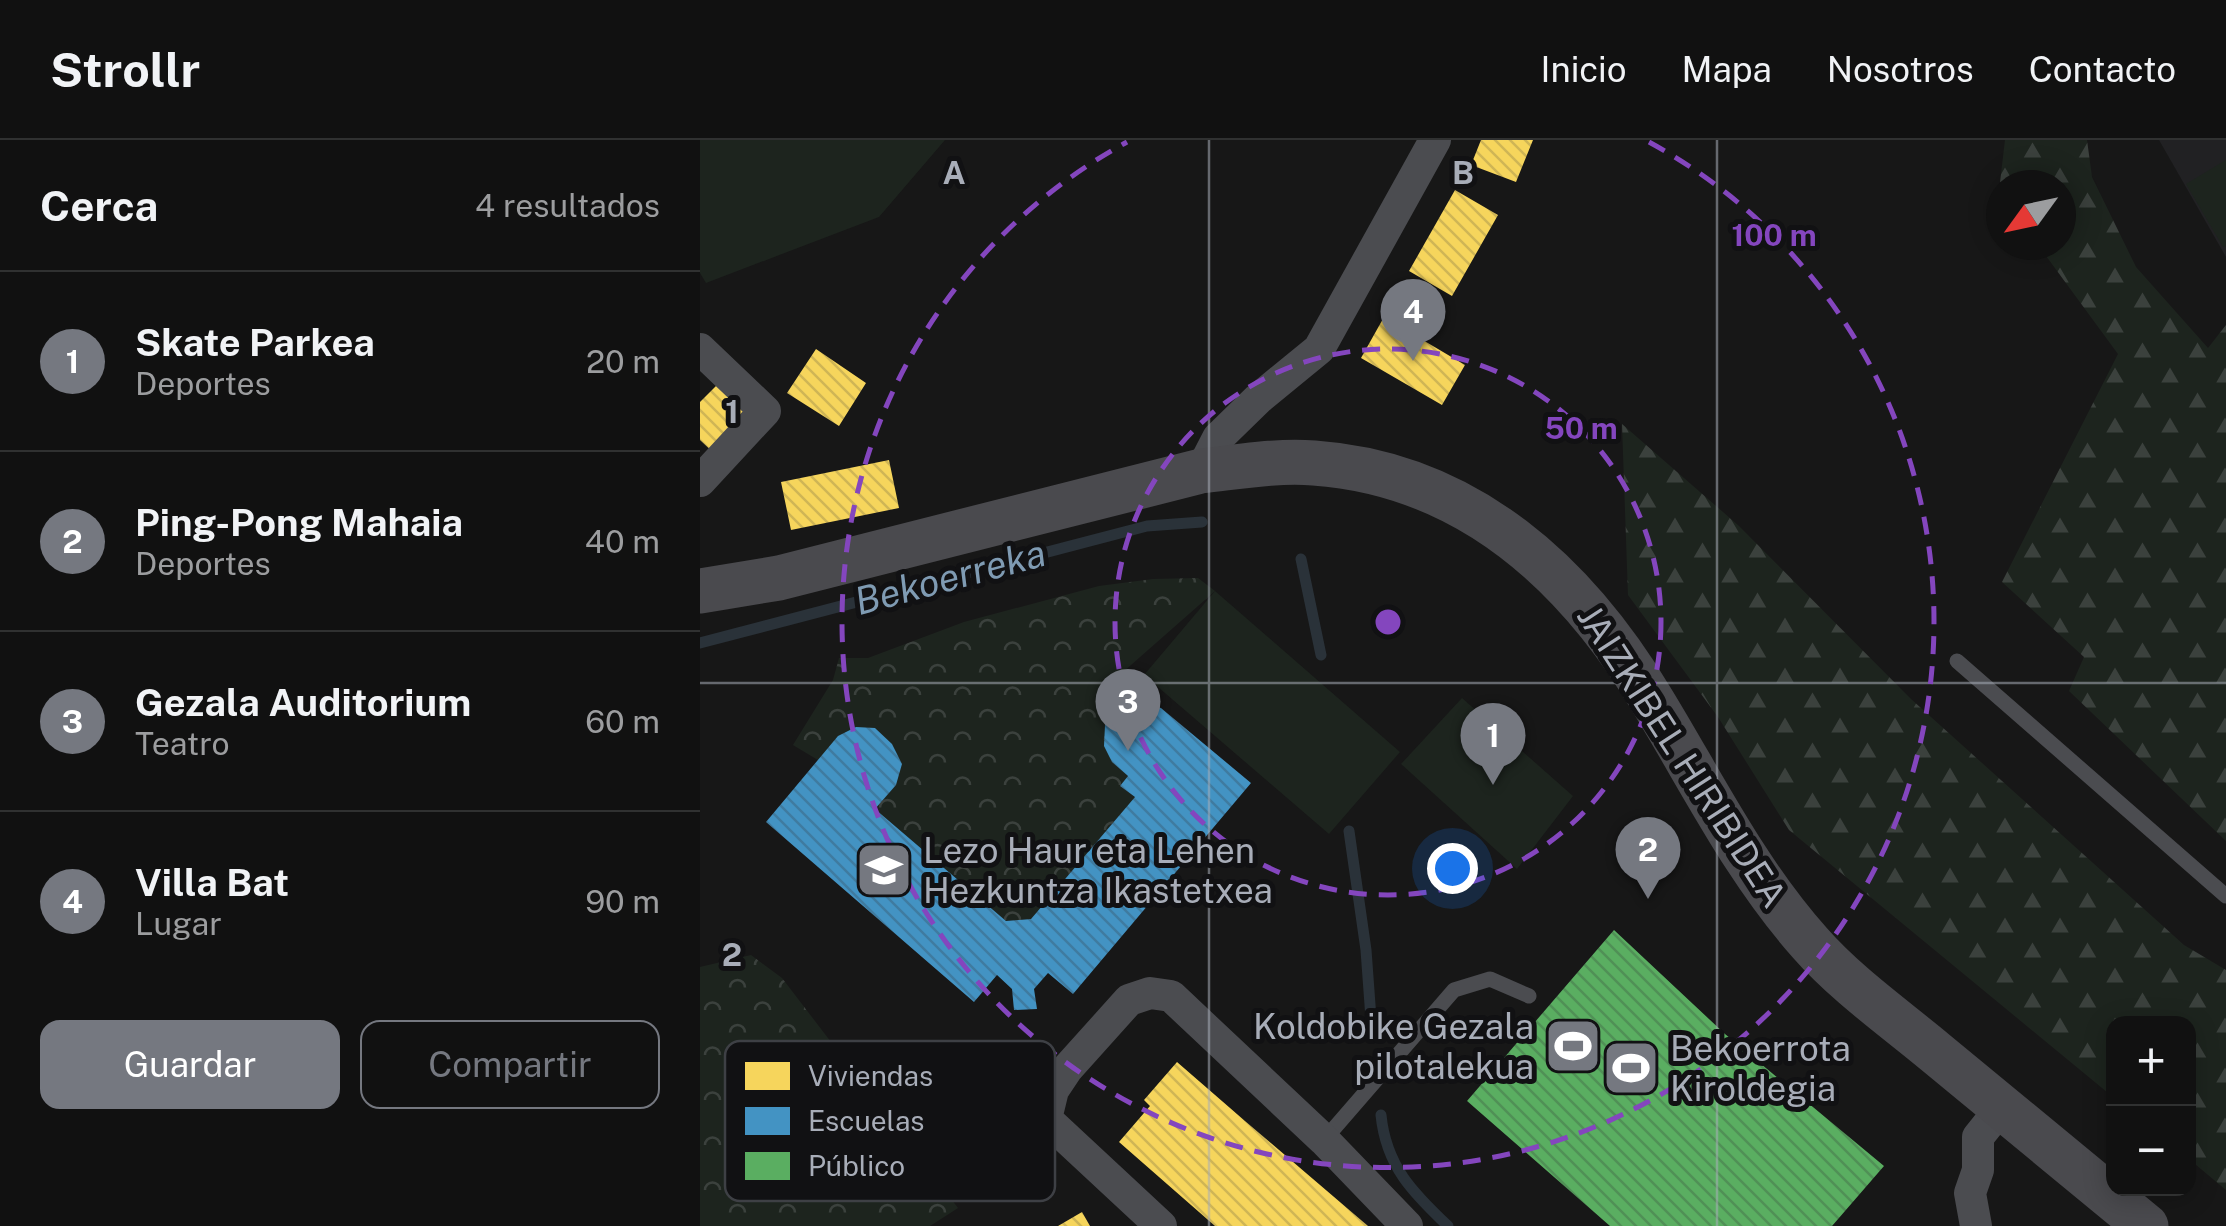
<!DOCTYPE html>
<html lang="es">
<head>
<meta charset="utf-8">
<style>
  body { margin:0; font-family:"Public Sans",sans-serif; background:#1e1f1f; color:#f1f3f6 }
  .controls { position:absolute; right:30px; bottom:30px; display:grid; overflow:hidden; border-radius:20px; box-shadow:0 5px 25px #0003 }
  .controls button { width:90px; height:90px; display:grid; place-items:center; padding:0; border:0; border-bottom:2px solid #303131; background:#111; color:#f1f3f6; font:50px sans-serif }
  .compass { position:absolute; left:1286px; top:30px; width:90px; height:90px; border-radius:50%; background:#111; box-shadow:0 5px 25px #0003; rotate:237deg }
  .you { position:absolute; left:752px; top:728px; width:35px; height:35px; margin:-25px; border:8px solid #fff; border-radius:50%; background:#1a73e8; box-shadow:0 0 0 15px #1a73e833 }
  .badge { display:grid; place-items:center; width:65px; height:65px; border-radius:50%; background:#757880; color:#fff; font-size:32px; font-weight:700 }
  .pin { position:absolute; translate:-50% -82px; filter:drop-shadow(0 2px 5px #0008) }
  .pin::after { content:''; position:absolute; top:52px; width:35px; height:30px; background:inherit; clip-path:polygon(0 0,100% 0,50% 100%) }
  .list { margin:0; padding:0; list-style:none }
  h2 { display:flex; justify-content:space-between; align-items:center; height:130px; margin:0; padding:0 40px; font-size:42px }
  h2 small { font-size:32px; font-weight:400; color:#9c9d9f }
  .list li { display:grid; grid-template-columns:65px 1fr auto; gap:30px; align-items:center; box-sizing:border-box; height:180px; padding:0 40px; border-top:2px solid #303131 }
  .list b { display:block; font-size:38px; white-space:nowrap }
  .list p { margin:0; font-size:32px; white-space:nowrap; color:#9c9d9f }
  .list em { font-size:32px; font-style:normal; color:#9c9d9f }
  .actions { display:flex; gap:20px; padding:30px 40px }
  .actions a { flex:1; padding:22px 0; border:2px solid #757880; border-radius:20px; text-align:center; font-size:35px; color:#757880 }
  .actions .main { background:#757880; color:#fff }
  .map { position:relative; flex:none; width:1526px; height:1086px; overflow:hidden }
  header { display:flex; align-items:center; gap:60px; box-sizing:border-box; height:140px; padding:0 50px; background:#111; border-bottom:2px solid #303131 }
  header strong { font-size:48px }
  nav { display:flex; gap:55px; margin-inline-start:auto; font-size:35px }
  main { display:flex }
  aside { flex:1; background:#111 }
  .map>svg:first-child { display:block }
  .built { fill:#212123 }
  .grass { fill:#1d241e }
  .forest { fill:url(#forest-firs) }
  .park { fill:url(#park-crowns) }
  .homes { fill:url(#homes-back-hatch) }
  .schools { fill:url(#schools-back-hatch) }
  .public { fill:url(#public-back-hatch) }
  .lines { fill:none; stroke-linecap:round; stroke-linejoin:round }
  .stream { stroke:#2a3239; stroke-width:11 }
  .service { stroke:#4b4c50; stroke-width:15 }
  .minor { stroke:#4b4c50; stroke-width:32 }
  .secondary { stroke:#4a4a4e; stroke-width:45 }
  .grid { fill:none; stroke:#a8adb8; stroke-width:2.5; stroke-opacity:0.55 }
  .ring { fill:none; stroke:#8446be; stroke-width:5; stroke-dasharray:18 12 }
  .labels { text-anchor:middle; dominant-baseline:central; stroke-width:10; stroke-linejoin:round; paint-order:stroke }
  .street-label { font-size:35px; fill:#a8adb8; stroke:#111113 }
  .poi-label { font-size:35px; fill:#a8adb8; stroke:#111113; text-anchor:start }
  .water-label { font-size:38px; font-style:italic; fill:#7f9bb3; stroke:#111113 }
  .key { fill:#111113; stroke:#3e4045; stroke-width:2.5 }
  .key-label { font-size:28px; fill:#a8adb8 }
  .grid-label { font-size:32px; text-anchor:middle; font-weight:bold; fill:#a8adb8; stroke:#111113; stroke-width:10; stroke-linejoin:round; paint-order:stroke }
  .centre { fill:#8446be; stroke:#111113; stroke-width:5 }
  .ring-label { font-size:30px; text-anchor:middle; font-weight:bold; fill:#8446be; stroke:#111113; stroke-width:10; stroke-linejoin:round; paint-order:stroke }
</style>
</head>
<body>
<header>
<strong>Strollr</strong>
<nav><a>Inicio</a><a>Mapa</a><a>Nosotros</a><a>Contacto</a></nav>
</header>
<main>
<aside>
<h2>Cerca<small>4 resultados</small></h2>
<ul class="list">
<li><span class="badge">1</span><div><b>Skate Parkea</b><p>Deportes</p></div><em>20 m</em></li>
<li><span class="badge">2</span><div><b>Ping-Pong Mahaia</b><p>Deportes</p></div><em>40 m</em></li>
<li><span class="badge">3</span><div><b>Gezala Auditorium</b><p>Teatro</p></div><em>60 m</em></li>
<li><span class="badge">4</span><div><b>Villa Bat</b><p>Lugar</p></div><em>90 m</em></li>
</ul>
<div class="actions"><a class="main">Guardar</a><a>Compartir</a></div>
</aside>
<div class="map">
<svg width="1526" height="1086" viewBox="0 0 1526 1086">
  <defs>
    <pattern id="forest-firs" width="22" height="20" patternUnits="userSpaceOnUse" patternTransform="scale(2.5)"><rect width="22" height="20" fill="#1d241e"/><path d="M5 1l3.5 6h-7zM16 11l3.5 6h-7z" fill="#3b413d"/></pattern>
    <pattern id="park-crowns" width="20" height="18" patternUnits="userSpaceOnUse" patternTransform="scale(2.5)"><rect width="20" height="18" fill="#1d241e"/><path d="M2 6a3 3 0 1 1 6 0M12 15a3 3 0 1 1 6 0" fill="none" stroke="#3b413d"/></pattern>
    <pattern id="homes-back-hatch" width="6" height="6" patternUnits="userSpaceOnUse" patternTransform="scale(2.5)"><rect width="6" height="6" fill="#f6d55c"/><path d="M-1 5l2 2M0 0l6 6M5-1l2 2" fill="none" stroke="#cfb555"/></pattern>
    <pattern id="schools-back-hatch" width="6" height="6" patternUnits="userSpaceOnUse" patternTransform="scale(2.5)"><rect width="6" height="6" fill="#4393c3"/><path d="M-1 5l2 2M0 0l6 6M5-1l2 2" fill="none" stroke="#3f7ba0"/></pattern>
    <pattern id="public-back-hatch" width="6" height="6" patternUnits="userSpaceOnUse" patternTransform="scale(2.5)"><rect width="6" height="6" fill="#5aae61"/><path d="M-1 5l2 2M0 0l6 6M5-1l2 2" fill="none" stroke="#509056"/></pattern>
  </defs>
  <rect width="100%" height="100%" fill="#171717"/>
  <!-- built -->
  <path class="built" d="M 1459,0 L 1526,0 L 1526,117 Z"/>
  <!-- grass -->
  <path class="grass" d="M 0,0 L 245,0 L 179,77 L 6,143 L 0,133 Z
    M 1526,20 L 1526,106 L 1523,107 L 1486,44 Z
    M 515,451 L 700,612 L 629,694 L 444,535 Z
    M 762,558 L 873,656 L 817,729 L 701,624 Z"/>
  <!-- forest -->
  <path class="forest" d="M 1305,0 L 1387,0 L 1392,37 L 1436,127 L 1508,208 L 1526,185 L 1526,701 L 1369,551 L 1384,517 L 1302,442 L 1418,214 L 1338,105 L 1361,105 L 1361,45 L 1301,45 L 1301,54 L 1299,51 Z
    M 922,284 L 1039,386 L 1211,559 L 1484,805 L 1526,830 L 1526,1050 L 1489,1019 L 1488,884 L 1414,884 L 1413,957 L 1089,690 L 1018,577 L 928,455 Z"/>
  <!-- park -->
  <path class="park" d="M 498,438 L 515,451 L 423,532 L 461,568 C 434,562 423,566 405,585 C 404,609 410,620 428,636 L 420,646 L 435,657 L 331,779 L 306,781 L 175,669 L 196,645 L 202,624 L 192,604 L 175,588 L 118,620 L 93,605 L 133,540 L 139,518 L 168,518 L 264,482 L 399,446 L 453,439 Z
    M 51,815 L 82,838 L 258,1068 L 230,1086 L 0,1086 L 0,827 Z"/>
  <!-- homes -->
  <path class="homes" d="M 781,0 L 833,0 L 816,42 L 771,25 Z
    M 755,50 L 798,75 L 752,156 L 709,131 Z
    M 684,177 L 765,225 L 742,265 L 661,218 Z
    M 116,209 L 166,243 L 139,286 L 87,253 Z
    M 24,238 L 60,274 L 17,316 L 0,300 L 0,262 Z
    M 189,320 L 199,368 L 91,390 L 81,342 Z
    M 477,922 L 545,981 L 668,1086 L 515,1086 L 419,1002 L 450,966 L 444,960 Z
    M 382,1072 L 390,1086 L 358,1086 Z"/>
  <!-- schools -->
  <path class="schools" d="M 439,563 L 461,568 L 551,643 L 373,854 L 348,833 L 334,849 L 337,869 L 314,870 L 312,849 L 297,835 L 274,862 L 66,682 L 138,596 L 156,587 L 175,588 L 192,604 L 202,624 L 196,645 L 175,669 L 306,781 L 331,779 L 435,657 L 420,646 L 428,636 L 412,622 L 404,606 L 405,585 L 420,568 Z"/>
  <!-- public -->
  <path class="public" d="M 914,790 L 1025,894 L 1184,1026 L 1132,1086 L 910,1086 L 767,961 Z"/>
  <g class="lines">
    <!-- stream -->
    <path class="stream" d="M 601,419 L 621,515
      M 0,503 L 447,386 L 502,382
      M 649,691 L 666,810 L 672,892
      M 681,975 C 686,1026 713,1053 748,1086"/>
    <!-- service -->
    <path class="service" d="M 1257,521 L 1526,756
      M 624,1000 L 754,850 L 790,839 L 829,856"/>
    <!-- minor -->
    <path class="minor" d="M 0,209 L 65,271 L 0,341
      M 501,331 L 518,298 L 558,259 L 619,209 L 735,0
      M 461,1086 L 346,979 L 353,950 L 367,929 L 429,860 L 450,853 L 471,856 L 624,1000 L 707,1086
      M 1276,1086 L 1270,1053 L 1278,1030 L 1278,997 L 1302,967"/>
    <!-- secondary -->
    <path class="secondary" d="M 0,451 L 79,438 L 501,331 C 538,327 576,320 614,323 C 769,334 877,435 953,562 C 1003,644 1045,730 1110,803 C 1146,844 1193,877 1235,912 C 1306,970 1376,1028 1446,1086"/>
  </g>
  <!-- grid -->
  <path class="grid" d="M 509,0 L 509,1086M 1017,0 L 1017,1086M 0,543 L 1526,543"/>
  <!-- distance rings -->
  <g class="ring">
    <circle cx="688" cy="482" r="273"/>
    <path d="M949 2A546 546 0 1 1 427 2"/>
  </g>
  <!-- icons -->
  <defs>
    <g id="school-square" transform="scale(2.875)"><rect x="-9" y="-9" width="18" height="18" rx="4" fill="#757880" stroke="#111113"/><path d="M0-5L7-2L0 1L-7-2ZM-4 1L0 2.5L4 1V4Q0 6-4 4Z" fill="#fff"/></g>
    <g id="stadium-square" transform="scale(2.875)"><rect x="-9" y="-9" width="18" height="18" rx="4" fill="#757880" stroke="#111113"/><path d="M0-5a6.5 5 0 1 0 0 10a6.5 5 0 1 0 0-10ZM-3.5-1.8h7v3.6h-7Z" fill="#fff"/></g>
  </defs>
  <g fill-rule="evenodd">
    <use href="#school-square" x="184" y="730"/>
    <use href="#stadium-square" x="873" y="906"/>
    <use href="#stadium-square" x="931" y="928"/>
  </g>
  <g class="labels">
    <!-- street labels -->
    <g class="street-label">
      <text transform="translate(982 616) rotate(57)">JAIZKIBEL HIRIBIDEA</text>
    </g>
    <!-- poi labels -->
    <g class="poi-label">
      <text x="223" y="710">Lezo Haur eta Lehen<tspan x="223" dy="40">Hezkuntza Ikastetxea</tspan></text>
      <text x="834" y="886" text-anchor="end">Koldobike Gezala<tspan x="834" dy="40">pilotalekua</tspan></text>
      <text x="970" y="908">Bekoerrota<tspan x="970" dy="40">Kiroldegia</tspan></text>
    </g>
    <!-- water labels -->
    <g class="water-label">
      <text transform="translate(250 437) rotate(-15)">Bekoerreka</text>
    </g>
  </g>
  <!-- legend -->
  <rect x="25" y="901" width="330" height="160" rx="15" class="key"/>
  <rect x="45" y="922" width="45" height="28" fill="#f6d55c"/>
  <rect x="45" y="967" width="45" height="28" fill="#4393c3"/>
  <rect x="45" y="1012" width="45" height="28" fill="#5aae61"/>
  <g class="key-label">
    <text x="108" y="946">Viviendas</text>
    <text x="108" y="991">Escuelas</text>
    <text x="108" y="1036">Público</text>
  </g>
  <g class="grid-label">
    <text x="254" y="44">A</text>
    <text x="763" y="44">B</text>
    <text x="32" y="283">1</text>
    <text x="32" y="826">2</text>
  </g>
  <circle cx="688" cy="482" r="15" class="centre"/>
  <g class="ring-label">
    <text x="1074" y="106">100 m</text>
    <text x="881" y="299">50 m</text>
  </g>
</svg>
<div class="controls">
<button>+</button>
<button>−</button>
</div>
<svg class="compass" viewBox="-18 -18 36 36"><path d="M0-13l5 13h-10z" fill="#e53935"/><path d="M0 13l5-13h-10z" fill="#9c9d9f"/></svg>
<div class="you"></div>
<div class="pin badge" style="left:793px;top:645px">1</div>
<div class="pin badge" style="left:948px;top:759px">2</div>
<div class="pin badge" style="left:428px;top:611px">3</div>
<div class="pin badge" style="left:713px;top:221px">4</div>
</div>
</main>
</body>
</html>
